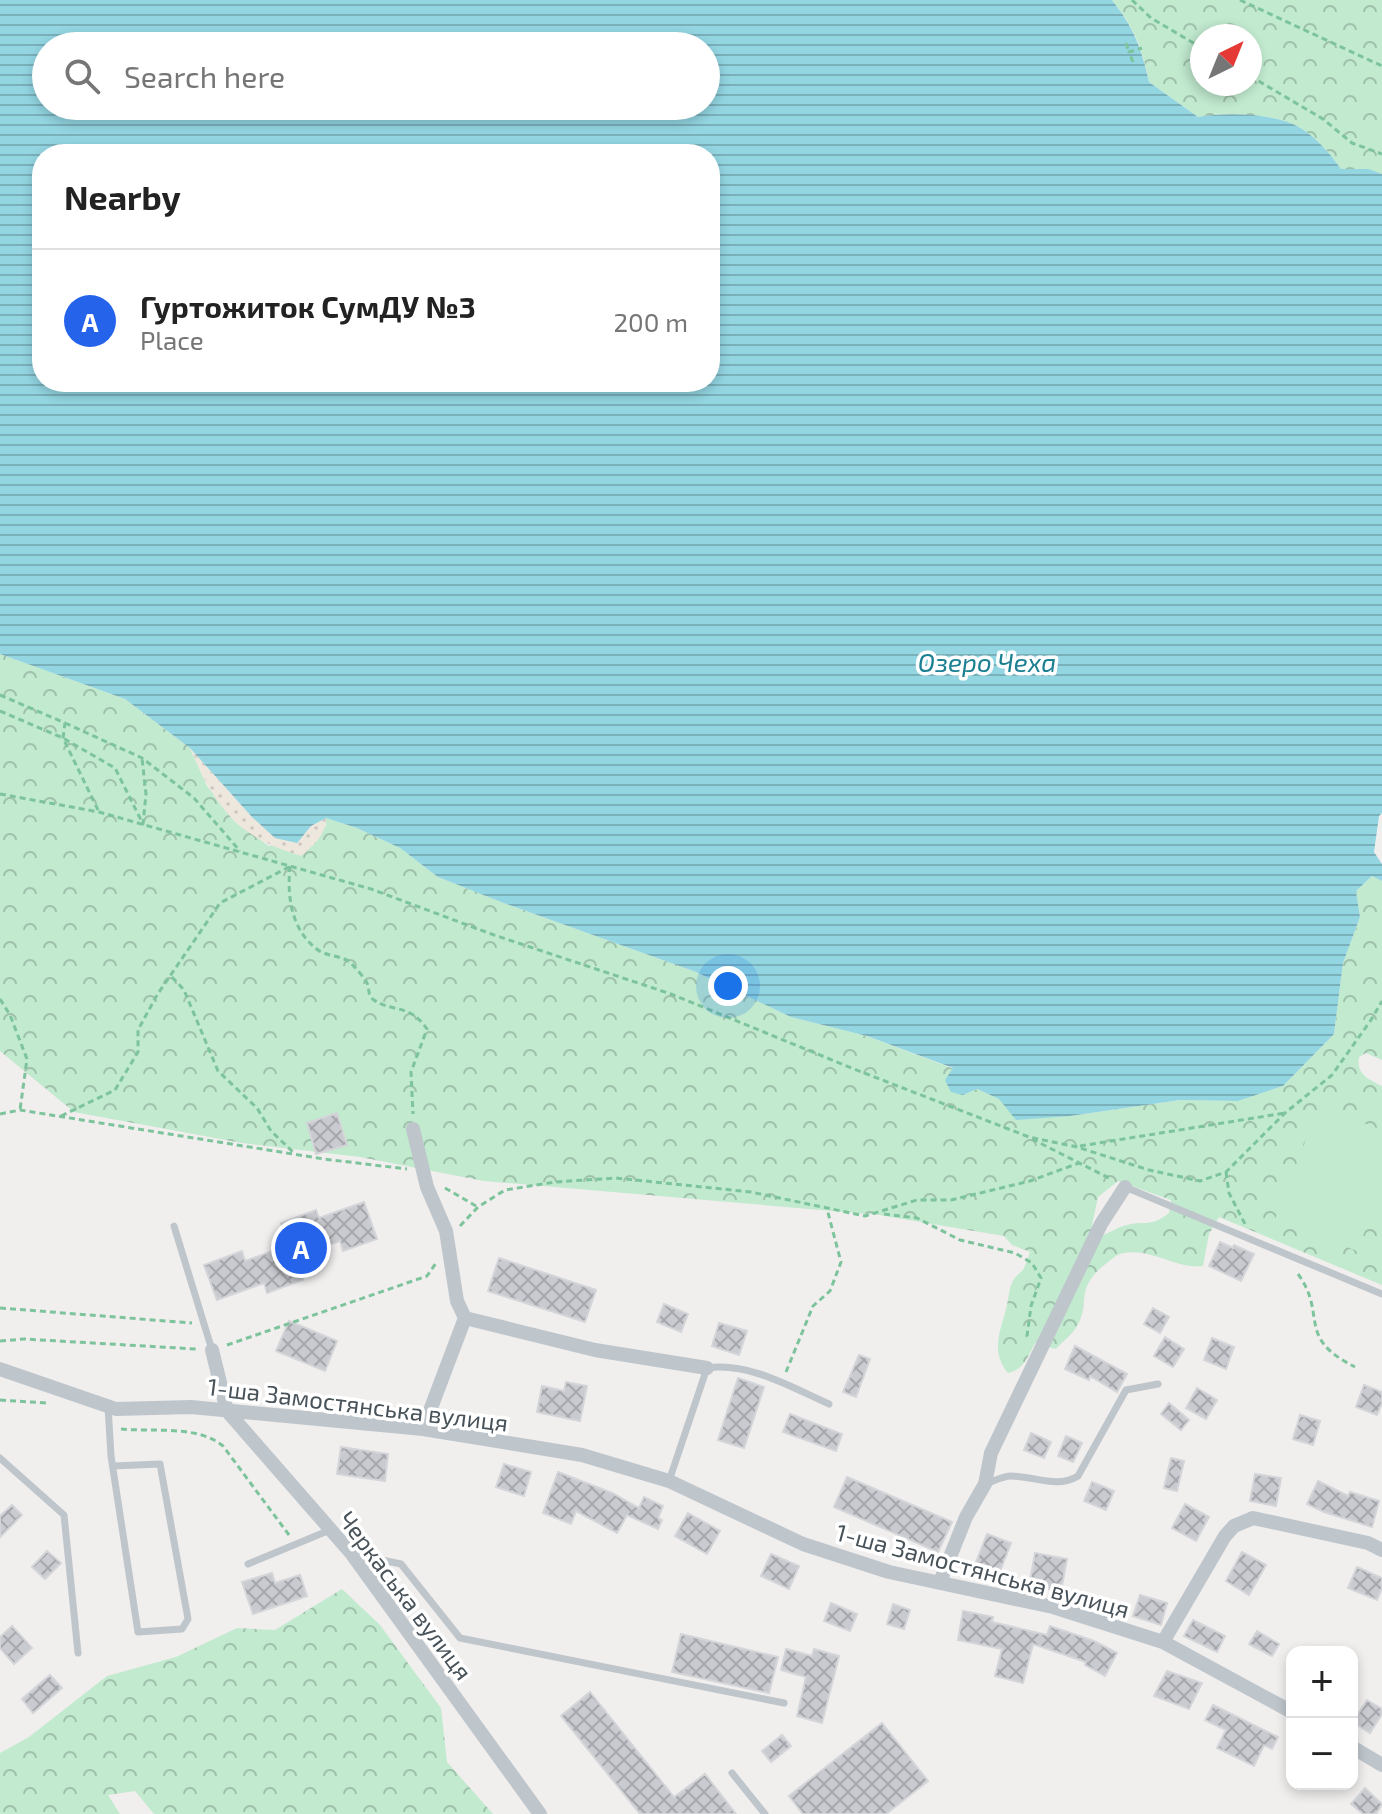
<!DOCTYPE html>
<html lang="en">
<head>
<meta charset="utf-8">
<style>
  body { margin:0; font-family:"Exo 2",sans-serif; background:#f2f2f2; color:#222 }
  .controls { position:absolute; right:24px; bottom:24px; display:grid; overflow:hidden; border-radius:16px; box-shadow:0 4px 12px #0003 }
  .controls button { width:72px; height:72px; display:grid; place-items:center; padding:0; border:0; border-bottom:2px solid #e0e0e0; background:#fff; color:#222; font:40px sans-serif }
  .compass { position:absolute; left:1190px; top:24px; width:72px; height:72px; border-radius:50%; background:#fff; box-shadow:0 4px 12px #0003; rotate:43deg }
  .you { position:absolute; left:728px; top:986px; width:28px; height:28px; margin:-20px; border:6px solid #fff; border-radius:50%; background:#1a73e8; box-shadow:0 0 0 12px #1a73e833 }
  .badge { display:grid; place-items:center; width:52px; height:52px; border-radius:50%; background:#2563eb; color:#fff; font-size:26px; font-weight:700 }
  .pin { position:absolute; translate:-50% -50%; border:4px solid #fff; box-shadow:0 2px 8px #0006 }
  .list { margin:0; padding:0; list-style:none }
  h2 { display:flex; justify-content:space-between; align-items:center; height:104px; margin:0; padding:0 32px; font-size:34px }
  h2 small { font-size:26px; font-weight:400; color:#767676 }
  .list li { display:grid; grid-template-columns:52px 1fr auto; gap:24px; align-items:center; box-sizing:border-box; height:144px; padding:0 32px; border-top:2px solid #e0e0e0 }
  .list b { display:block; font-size:30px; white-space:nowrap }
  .list p { margin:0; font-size:26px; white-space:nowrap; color:#767676 }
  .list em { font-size:26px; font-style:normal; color:#767676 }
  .icon { flex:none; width:44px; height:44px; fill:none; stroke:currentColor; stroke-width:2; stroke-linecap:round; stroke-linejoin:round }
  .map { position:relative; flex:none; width:1382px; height:1814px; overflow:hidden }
  .search { position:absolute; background:#fff; box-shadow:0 4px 12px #0003; left:32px; top:32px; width:688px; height:88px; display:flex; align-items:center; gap:20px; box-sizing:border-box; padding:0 28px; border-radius:44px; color:#767676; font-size:30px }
  .panel { position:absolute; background:#fff; box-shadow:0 4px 12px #0003; left:32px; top:144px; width:688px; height:248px; border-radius:32px }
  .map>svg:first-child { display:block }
  .forest { fill:url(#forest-crowns); fill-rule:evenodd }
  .sand { fill:url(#sand-dots) }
  .pitch { fill:#c1eacf }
  .water { fill:url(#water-rules); fill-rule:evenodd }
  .building { fill:url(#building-cross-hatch); stroke:#d3d5d9; stroke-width:2 }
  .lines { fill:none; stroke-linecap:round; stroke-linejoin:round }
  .path { stroke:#7dc49d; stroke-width:3; stroke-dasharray:6 4; stroke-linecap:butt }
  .service { stroke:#bec6cc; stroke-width:7 }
  .minor { stroke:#bec6cc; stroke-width:14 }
  .labels { text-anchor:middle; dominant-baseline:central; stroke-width:7; stroke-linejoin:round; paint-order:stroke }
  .street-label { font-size:24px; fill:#485259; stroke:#fff }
  .water-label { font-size:26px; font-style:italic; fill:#1b8092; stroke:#fff }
</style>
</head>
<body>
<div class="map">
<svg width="1382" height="1814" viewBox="0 0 1382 1814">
  <defs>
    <pattern id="forest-crowns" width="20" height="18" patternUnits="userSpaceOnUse" patternTransform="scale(2)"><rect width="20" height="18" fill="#c1eacf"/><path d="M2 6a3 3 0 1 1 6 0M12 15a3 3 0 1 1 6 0" fill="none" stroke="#9fc0ab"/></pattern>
    <pattern id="sand-dots" width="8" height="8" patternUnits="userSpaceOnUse" patternTransform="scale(2)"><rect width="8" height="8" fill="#ede7de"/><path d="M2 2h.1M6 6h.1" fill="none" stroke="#cdc8c1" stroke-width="1.8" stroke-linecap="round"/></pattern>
    <pattern id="water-rules" width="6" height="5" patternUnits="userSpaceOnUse" patternTransform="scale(2)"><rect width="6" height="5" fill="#93d6e2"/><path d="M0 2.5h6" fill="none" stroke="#7ab0ba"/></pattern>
    <pattern id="building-cross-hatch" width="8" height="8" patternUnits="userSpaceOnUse" patternTransform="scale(2)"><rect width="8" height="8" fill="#c9cbd0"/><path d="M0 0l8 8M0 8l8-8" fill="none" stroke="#a5a7ac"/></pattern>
  </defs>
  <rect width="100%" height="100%" fill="#f1eeee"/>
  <!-- forest -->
  <path class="forest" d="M 1112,0 L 1382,0 L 1382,174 L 1368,169 L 1341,169 C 1330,153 1314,135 1297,126 C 1273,113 1224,112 1198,117 L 1149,82 C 1142,47 1134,27 1112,0 ZM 1202,36 L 1250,36 L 1250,84 L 1202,84 Z
    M 0,654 L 125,699 L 190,748 L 207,786 L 235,822 L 269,846 L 326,826 L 326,818 L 357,828 L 400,848 L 438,877 L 501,902 L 696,972 L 791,1017 L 867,1036 L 954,1069 L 963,1095 L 977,1089 L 999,1099 L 1070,1116 L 1180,1100 L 1238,1101 L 1283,1086 L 1334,1034 L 1343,963 L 1360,917 L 1356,891 L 1372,876 L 1382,881 L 1382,1060 L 1366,1053 L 1359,1057 C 1356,1074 1368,1079 1382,1086 L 1382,1285 L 1219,1217 L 1209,1234 L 1203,1266 C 1178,1270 1152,1248 1124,1253 C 1116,1254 1110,1261 1103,1266 C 1074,1291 1091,1303 1077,1326 C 1072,1335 1062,1342 1056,1349 L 1035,1343 C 1028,1356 1024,1370 1008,1373 C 989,1350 1002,1328 1007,1305 C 1009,1296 1009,1287 1014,1279 C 1016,1276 1020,1273 1023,1270 C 1026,1265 1028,1257 1030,1252 L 1012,1245 L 1004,1236 L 879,1215 L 484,1181 L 360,1157 L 242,1143 L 74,1112 L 0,1051 ZM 1118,1181 L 1171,1200 L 1169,1213 C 1150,1228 1145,1220 1127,1225 C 1116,1227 1109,1235 1097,1236 L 1092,1225 L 1098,1197 Z
    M 342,1589 L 380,1625 L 441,1708 L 447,1762 L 493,1814 L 154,1814 L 135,1791 L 108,1795 L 120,1814 L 0,1814 L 0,1753 L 29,1737 L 107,1676 L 176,1657 L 237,1628 L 275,1630 Z"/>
  <!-- sand -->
  <path class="sand" d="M 190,748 L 252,817 L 297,843 L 311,826 L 326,818 C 326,835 314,845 301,856 C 237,837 216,808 190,748 Z"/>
  <!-- pitch -->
  <path class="pitch" d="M 1319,1106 L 1382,1130 L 1382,1188 L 1357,1251 L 1275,1219 Z"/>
  <!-- water -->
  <path class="water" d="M 0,0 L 1112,0 C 1134,28 1141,47 1149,82 L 1198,117 C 1225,112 1272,113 1297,126 C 1314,135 1330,153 1341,169 L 1369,169 L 1382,174 L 1382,813 L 1379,816 L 1374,852 L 1382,864 L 1382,881 L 1372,876 L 1356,891 L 1360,917 L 1343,963 L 1334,1034 L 1283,1086 L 1238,1101 L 1180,1100 L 1070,1116 L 1016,1120 L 999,1099 L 977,1089 L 963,1095 L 951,1092 L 945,1080 L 953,1068 L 867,1036 L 791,1017 L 696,972 L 501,902 L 438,877 L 400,848 L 357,828 L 326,818 L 311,826 L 297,843 L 275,838 L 252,817 L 190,748 L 125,699 L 0,654 ZM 46,46 L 706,46 L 706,106 L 46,106 ZM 42,154 L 710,154 L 710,382 L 42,382 Z"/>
  <!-- building -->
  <path class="building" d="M 337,1113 L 347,1145 L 316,1154 L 307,1123 Z
    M 364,1202 L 377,1239 L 343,1251 L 340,1241 L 295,1257 L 303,1280 L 267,1293 L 264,1283 L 217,1300 L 204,1265 L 242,1251 L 245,1261 L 289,1245 L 281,1223 L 316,1210 L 319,1218 Z
    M 1220,1242 L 1233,1248 L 1234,1245 L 1254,1254 L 1241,1281 L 1209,1266 Z
    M 499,1258 L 596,1290 L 585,1322 L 488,1291 Z
    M 664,1304 L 688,1314 L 681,1332 L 657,1322 Z
    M 1153,1308 L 1169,1317 L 1160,1333 L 1144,1324 Z
    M 289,1321 L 337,1341 L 325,1371 L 276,1351 Z
    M 719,1323 L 747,1331 L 739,1355 L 712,1346 Z
    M 1165,1337 L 1184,1349 L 1173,1367 L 1154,1356 Z
    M 1212,1338 L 1234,1347 L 1226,1369 L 1204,1360 Z
    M 1075,1346 L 1127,1374 L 1117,1392 L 1090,1376 L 1089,1380 L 1065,1369 Z
    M 859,1355 L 870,1359 L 856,1397 L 843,1392 Z
    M 738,1378 L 764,1387 L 744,1448 L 718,1440 Z
    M 566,1382 L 587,1386 L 580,1421 L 537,1412 L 542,1386 L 564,1391 Z
    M 1364,1385 L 1382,1392 L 1382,1403 L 1377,1415 L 1356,1407 Z
    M 1197,1388 L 1217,1400 L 1206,1419 L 1186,1408 Z
    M 1169,1403 L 1189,1420 L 1181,1430 L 1161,1414 Z
    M 790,1414 L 842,1434 L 836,1451 L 783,1432 Z
    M 1300,1415 L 1320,1421 L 1313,1445 L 1293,1439 Z
    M 1031,1433 L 1051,1442 L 1044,1458 L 1024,1450 Z
    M 1066,1436 L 1082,1443 L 1073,1462 L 1058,1456 Z
    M 341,1447 L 388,1454 L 385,1481 L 337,1474 Z
    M 1171,1458 L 1184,1461 L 1177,1491 L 1164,1488 Z
    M 504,1464 L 531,1472 L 524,1496 L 496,1487 Z
    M 558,1472 L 612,1493 L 639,1508 L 644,1497 L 663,1506 L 658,1518 L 662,1520 L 658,1529 L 627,1515 L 617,1533 L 576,1511 L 571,1524 L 543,1513 Z
    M 1255,1474 L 1281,1478 L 1276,1506 L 1250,1501 Z
    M 847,1477 L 952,1522 L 938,1552 L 834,1507 Z
    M 1318,1481 L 1348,1496 L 1350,1492 L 1379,1501 L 1372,1527 L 1324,1512 L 1307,1504 Z
    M 1092,1482 L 1114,1491 L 1106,1510 L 1084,1501 Z
    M 1185,1504 L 1209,1517 L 1196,1541 L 1172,1528 Z
    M 12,1505 L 22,1515 L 0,1537 L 0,1516 Z
    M 688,1513 L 720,1531 L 707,1554 L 675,1536 Z
    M 987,1534 L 1011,1543 L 999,1574 L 975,1565 Z
    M 47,1551 L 61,1563 L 45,1579 L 32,1567 Z
    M 1242,1552 L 1266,1565 L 1249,1595 L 1226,1581 Z
    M 1035,1553 L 1067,1559 L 1061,1591 L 1029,1586 Z
    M 771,1554 L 799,1566 L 789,1589 L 761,1576 Z
    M 1357,1567 L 1382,1578 L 1382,1588 L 1377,1600 L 1348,1588 Z
    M 272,1573 L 275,1583 L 300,1575 L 307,1596 L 253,1614 L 242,1582 Z
    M 1140,1595 L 1167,1603 L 1161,1625 L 1133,1616 Z
    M 831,1603 L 857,1614 L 850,1631 L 824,1621 Z
    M 893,1604 L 910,1610 L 904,1629 L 887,1624 Z
    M 963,1611 L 993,1617 L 992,1622 L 1047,1635 L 1050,1626 L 1094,1641 L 1117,1653 L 1105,1676 L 1085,1665 L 1086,1662 L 1033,1644 L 1023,1683 L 995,1676 L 1002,1649 L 958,1640 Z
    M 1193,1620 L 1225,1636 L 1217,1652 L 1184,1636 Z
    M 12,1626 L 32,1648 L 14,1664 L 0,1648 L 0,1637 Z
    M 1257,1631 L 1279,1644 L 1272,1656 L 1249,1644 Z
    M 681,1634 L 778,1657 L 769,1693 L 672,1672 Z
    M 786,1649 L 812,1656 L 814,1649 L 839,1656 L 822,1723 L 797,1716 L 806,1677 L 781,1670 Z
    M 1167,1671 L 1202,1683 L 1189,1709 L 1154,1696 Z
    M 50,1675 L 62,1688 L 33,1713 L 22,1699 Z
    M 590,1692 L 674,1797 L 705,1774 L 736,1814 L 640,1814 L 561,1716 Z
    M 1367,1700 L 1382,1709 L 1382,1714 L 1370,1733 L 1353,1722 Z
    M 1213,1705 L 1278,1737 L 1272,1749 L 1264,1745 L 1254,1766 L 1217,1748 L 1226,1730 L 1205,1720 Z
    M 882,1723 L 928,1781 L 886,1814 L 803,1814 L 789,1796 Z
    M 782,1735 L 791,1746 L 771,1762 L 762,1751 Z
    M 1365,1788 L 1382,1804 L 1376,1814 L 1363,1814 L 1351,1804 Z"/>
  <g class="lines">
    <!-- path -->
    <path class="path" d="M 1132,0 L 1151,18 L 1202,48
      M 1240,0 L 1382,66
      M 1126,43 L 1129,52
      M 1133,62 L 1129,52 L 1142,48
      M 1250,76 L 1323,119 L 1352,143 L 1382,154
      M 0,695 L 65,723 L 63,738 L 99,812
      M 0,711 L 63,738 L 115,768 L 143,824 L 146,794 L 142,758
      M 65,723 L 142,758 L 194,798 L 240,851
      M 0,794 L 99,812 L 371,889 L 494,935 L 671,994 L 854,1069 L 1029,1137 L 1077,1147 L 1149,1170 L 1200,1181 L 1226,1172 L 1285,1113 L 1332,1075 L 1371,1020 L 1382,1001
      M 290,866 C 287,897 291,930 318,950 C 328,957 343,955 352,964 C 356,969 364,977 367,983 C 370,990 367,995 374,1000 C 393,1013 409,1003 427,1029 L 411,1072 L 413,1114
      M 172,977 L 184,990 L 218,1071 L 257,1108 L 271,1131 L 295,1154
      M 0,999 L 10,1015 L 27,1059 L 20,1110
      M 0,1114 L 20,1110 L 324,1159 L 407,1169
      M 61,1116 L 115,1090 L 138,1052 L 138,1030 L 157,995 L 220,903 L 289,867
      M 1032,1139 L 1111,1179
      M 1080,1146 L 1285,1113
      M 1226,1172 L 1229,1193 L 1245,1224
      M 445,1188 L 476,1206
      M 884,1214 L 917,1218 L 960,1240 L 1015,1253 L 1032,1263 L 1041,1278 L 1031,1306 L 1027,1336 L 1029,1340
      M 460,1226 L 478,1207 L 505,1190 L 555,1182 L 616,1178 L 751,1192 L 865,1216 L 917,1200 L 951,1200 L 1030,1181 L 1079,1163
      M 1298,1274 C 1328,1315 1295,1337 1355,1367
      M 0,1308 L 192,1323
      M 0,1341 L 24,1339 L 196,1349
      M 227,1345 L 427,1276 L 436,1263
      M 786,1372 L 813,1306 L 830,1291 L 841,1262 L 827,1209
      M 0,1400 L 46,1403
      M 121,1429 C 153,1432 198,1425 223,1446 L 289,1535"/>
    <!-- service -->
    <path class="service" d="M 1125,1187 L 1382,1294
      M 174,1226 L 212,1350
      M 108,1406 L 111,1456 L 138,1632 L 182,1629 L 188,1619 L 160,1464 L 113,1466
      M 0,1458 L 64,1515 L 78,1653
      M 669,1481 L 707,1368 C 749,1362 791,1387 829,1404
      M 985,1484 C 994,1481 1003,1476 1011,1476 C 1034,1476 1057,1489 1078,1476 L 1126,1390 L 1158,1384
      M 353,1554 L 401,1564 L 460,1638 L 784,1703
      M 248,1564 L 330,1530
      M 732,1773 L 765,1814"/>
    <!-- minor -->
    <path class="minor" d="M 413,1129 L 427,1187 L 446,1231 L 457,1301 L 465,1318 L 423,1429
      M 465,1318 L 595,1350 L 707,1368
      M 212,1350 L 227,1411 L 351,1553 L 540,1814
      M 0,1369 L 116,1409 L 191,1407 L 423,1429 L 582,1455 L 669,1481 L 803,1544 L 889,1572 L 1053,1607 L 1163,1642 L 1292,1712
      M 940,1582 L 966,1517 L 985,1484 L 991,1453 L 1101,1224 L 1125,1187
      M 1163,1642 L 1225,1536 L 1234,1526 L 1253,1518 L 1368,1543 L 1382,1550
      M 1352,1747 L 1382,1765"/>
  </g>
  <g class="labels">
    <!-- street labels -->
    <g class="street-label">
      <text transform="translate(358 1404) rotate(7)">1-ша Замостянська вулиця</text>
      <text transform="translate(983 1570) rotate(15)">1-ша Замостянська вулиця</text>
      <text transform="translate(406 1595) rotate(53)">Черкаська вулиця</text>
    </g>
    <!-- water labels -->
    <g class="water-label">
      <text x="987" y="661">Озеро Чеха</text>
    </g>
  </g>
</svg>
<div class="controls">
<button>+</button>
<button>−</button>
</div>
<svg class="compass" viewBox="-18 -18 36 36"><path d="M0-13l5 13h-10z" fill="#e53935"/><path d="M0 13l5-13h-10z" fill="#767676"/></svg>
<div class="you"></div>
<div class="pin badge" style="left:301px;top:1248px">A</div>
<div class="search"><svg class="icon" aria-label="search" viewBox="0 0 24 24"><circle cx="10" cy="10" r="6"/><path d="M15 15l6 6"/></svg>Search here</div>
<section class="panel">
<h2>Nearby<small></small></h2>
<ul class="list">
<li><span class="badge">A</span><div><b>Гуртожиток СумДУ №3</b><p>Place</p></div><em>200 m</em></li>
</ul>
</section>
</div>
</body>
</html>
